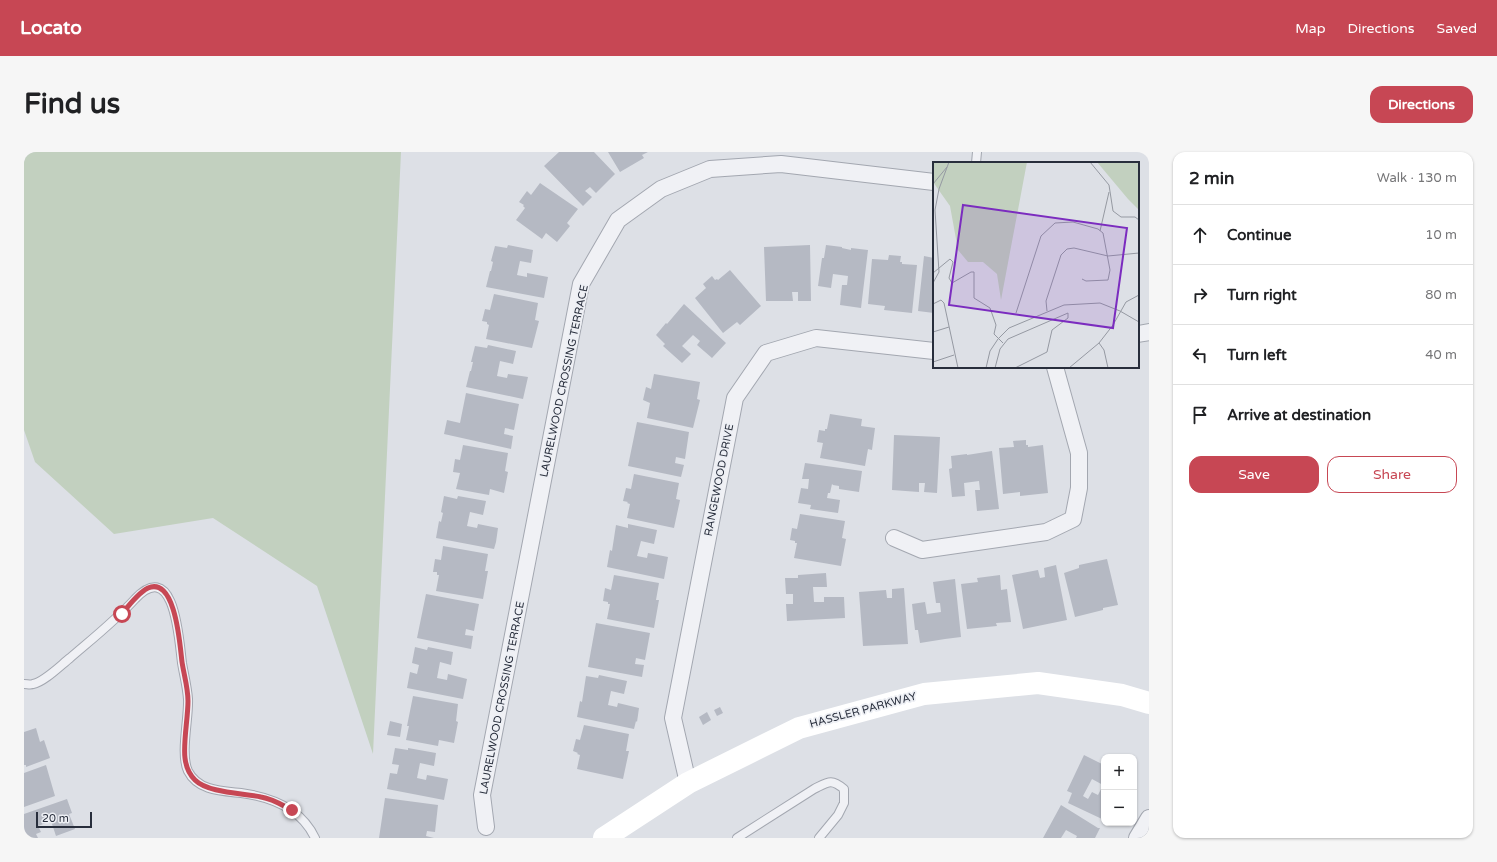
<!DOCTYPE html>
<html lang="en">
<head>
<meta charset="utf-8">
<style>
  body { margin:0; font-family:"Varela Round",sans-serif; background:#f6f6f6; color:#202124 }
  .controls { position:absolute; right:12px; bottom:12px; display:grid; overflow:hidden; border-radius:8px; box-shadow:0 1px 3px #0004 }
  .controls button { width:36px; height:36px; display:grid; place-items:center; padding:0; border:0; border-bottom:1px solid #e0e0e0; background:#fff; color:#202124; font:20px sans-serif }
  .scale { position:absolute; left:12px; bottom:10px; width:56px; box-sizing:border-box; padding-left:4px; border:2px solid #282e3c; border-top:0; font-size:11px; line-height:14px; white-space:nowrap; color:#282e3c; -webkit-text-stroke:3px #edeff4; paint-order:stroke }
  .stop { position:absolute; width:12px; height:12px; margin:-9px; border:3px solid #c74754; border-radius:50%; background:#fff }
  .stop.end { background:#c74754; border-color:#fff; box-shadow:0 1px 4px #0008 }
  .list { margin:0; padding:0; list-style:none }
  h2 { display:flex; justify-content:space-between; align-items:center; height:52px; margin:0; padding:0 16px; font-size:17px }
  h2 small { font-size:13px; font-weight:400; color:#757577 }
  .list li { display:grid; grid-template-columns:26px 1fr auto; gap:12px; align-items:center; box-sizing:border-box; height:60px; padding:0 16px; border-top:1px solid #e0e0e0 }
  .list b { display:block; font-size:15px; white-space:nowrap }
  .list em { font-size:13px; font-style:normal; color:#757577 }
  .actions { display:flex; gap:8px; padding:12px 16px }
  .actions a { flex:1; padding:9px 0; border:1px solid #c74754; border-radius:12px; text-align:center; font-size:14px; color:#c74754 }
  .actions .main { background:#c74754; color:#fff }
  .icon { flex:none; width:22px; height:22px; fill:none; stroke:currentColor; stroke-width:2; stroke-linecap:round; stroke-linejoin:round }
  .map { position:relative; flex:none; width:1125px; height:686px; overflow:hidden; border-radius:12px }
  header { display:flex; align-items:center; gap:24px; box-sizing:border-box; height:56px; padding:0 20px; background:#c74754; color:#fff }
  header strong { font-size:19px }
  nav { display:flex; gap:22px; margin-inline-start:auto; font-size:14px }
  .intro { display:flex; align-items:center; justify-content:space-between; box-sizing:border-box; height:96px; padding:0 24px }
  h1 { margin:0; font-size:28px }
  .button { padding:10px 18px; border-radius:12px; background:#c74754; color:#fff; font-size:14px; font-weight:700 }
  main { display:flex; gap:24px; padding:0 24px }
  aside { flex:1; background:#fff; border-radius:12px; box-shadow:0 1px 3px #0004 }
  .map>svg:first-child { display:block }
  .green { fill:#c2d0bf }
  .building { fill:#b5b9c3; fill-rule:evenodd }
  .lines { fill:none; stroke-linecap:round; stroke-linejoin:round }
  .lane-casing { stroke:#a3a7b0; stroke-width:10 }
  .street-casing { stroke:#a3a7b0; stroke-width:18 }
  .lane { stroke:#f0f1f5; stroke-width:8 }
  .street { stroke:#f0f1f5; stroke-width:16 }
  .secondary { stroke:#fff; stroke-width:22 }
  .route { stroke:#c74754; stroke-width:5 }
  .labels { text-anchor:middle; dominant-baseline:central; stroke-width:3.5; stroke-linejoin:round; paint-order:stroke }
  .street-label { font-size:11px; fill:#282e3c; stroke:#edeff4 }
  .inset-road { fill:none; stroke:#9599a2; stroke-width:1 }
  .view { fill:#7b2cbf; fill-opacity:0.15; stroke:#7b2cbf; stroke-width:2 }
  .inset-edge { fill:none; stroke:#282e3c; stroke-width:2 }
</style>
</head>
<body>
<header>
<strong>Locato</strong>
<nav><a>Map</a><a>Directions</a><a>Saved</a></nav>
</header>
<div class="intro"><h1>Find us</h1><a class="button">Directions</a></div>
<main>
<div class="map">
<svg width="1125" height="686" viewBox="0 0 1125 686">
  <rect width="100%" height="100%" fill="#dde0e6"/>
  <!-- green -->
  <path class="green" d="M 0,0 L 377,0 L 349,602 L 293,434 L 189,366 L 90,382 L 11,310 L 0,278 Z"/>
  <!-- building -->
  <path class="building" d="M 535,0 L 570,0 L 591,22 L 572,41 L 566,35 L 561,39 L 568,45 L 559,54 L 520,14 Z
    M 584,0 L 624,0 L 618,3 L 620,6 L 596,20 Z
    M 516,31 L 554,57 L 543,71 L 546,74 L 533,90 L 522,81 L 518,87 L 492,68 L 501,56 L 499,54 L 500,53 L 495,50 L 503,39 L 507,43 Z
    M 484,93 L 509,98 L 507,111 L 496,109 L 493,123 L 503,125 L 503,121 L 524,125 L 520,146 L 462,135 L 466,119 L 467,119 L 469,110 L 467,109 L 471,94 L 483,96 Z
    M 786,93 L 787,149 L 774,149 L 774,140 L 768,140 L 769,149 L 742,149 L 740,95 Z
    M 802,93 L 818,95 L 818,96 L 827,98 L 827,96 L 844,98 L 837,156 L 816,153 L 818,133 L 823,133 L 824,124 L 809,122 L 807,136 L 794,134 L 798,106 L 800,106 Z
    M 865,103 L 877,104 L 876,110 L 878,110 L 878,112 L 893,113 L 888,161 L 860,158 L 861,154 L 844,152 L 848,107 L 864,108 Z
    M 900,104 L 910,106 L 910,161 L 894,159 Z
    M 706,118 L 737,154 L 716,173 L 713,170 L 699,181 L 671,146 L 682,136 L 679,132 L 688,124 L 691,128 L 693,127 L 694,128 Z
    M 470,142 L 514,151 L 511,168 L 515,169 L 508,196 L 462,187 L 465,173 L 463,172 L 463,170 L 458,169 L 461,157 L 466,158 Z
    M 660,152 L 702,191 L 688,206 L 673,193 L 676,189 L 669,183 L 658,194 L 667,202 L 658,211 L 639,194 L 641,192 L 632,183 L 642,171 L 643,172 Z
    M 464,193 L 492,199 L 489,212 L 476,209 L 473,224 L 483,226 L 484,222 L 504,225 L 499,247 L 442,235 L 446,219 L 447,219 L 449,210 L 447,210 L 451,194 L 463,196 Z
    M 630,222 L 676,230 L 673,247 L 676,248 L 669,276 L 623,266 L 626,251 L 619,248 L 622,235 L 627,237 Z
    M 442,241 L 495,252 L 490,278 L 481,276 L 480,282 L 489,284 L 487,297 L 420,282 L 423,268 L 436,271 Z
    M 806,262 L 838,267 L 837,274 L 851,276 L 848,298 L 844,297 L 841,314 L 796,306 L 799,291 L 793,290 L 795,278 L 801,279 L 801,277 L 803,277 Z
    M 613,270 L 665,280 L 661,307 L 652,305 L 651,311 L 660,313 L 657,325 L 604,314 Z
    M 870,283 L 916,285 L 913,341 L 900,340 L 901,331 L 895,331 L 895,340 L 868,338 Z
    M 1002,288 L 1002,293 L 1004,293 L 1004,295 L 1019,293 L 1024,341 L 996,344 L 996,340 L 979,342 L 975,296 L 990,295 L 989,289 Z
    M 439,293 L 484,301 L 481,319 L 484,320 L 480,341 L 466,337 L 465,343 L 432,337 L 436,321 L 429,320 L 431,307 L 436,308 Z
    M 968,299 L 975,357 L 953,359 L 951,338 L 956,338 L 955,329 L 940,331 L 941,344 L 928,345 L 925,317 L 928,316 L 927,304 L 943,302 L 943,303 Z
    M 781,311 L 838,319 L 835,340 L 815,337 L 815,334 L 809,333 L 808,332 L 806,341 L 804,341 L 803,346 L 816,348 L 814,361 L 786,357 L 787,353 L 774,351 L 777,336 L 784,337 L 785,327 L 778,327 Z
    M 610,322 L 655,331 L 652,347 L 656,348 L 650,376 L 603,366 L 606,352 L 603,351 L 604,350 L 599,349 L 602,336 L 607,337 Z
    M 420,344 L 433,347 L 434,344 L 462,349 L 459,363 L 446,360 L 443,374 L 453,376 L 454,372 L 474,376 L 472,390 L 470,397 L 412,386 L 415,369 L 417,370 L 419,361 L 417,360 Z
    M 776,362 L 821,369 L 818,386 L 822,387 L 817,414 L 770,406 L 773,391 L 771,391 L 771,389 L 766,388 L 768,376 L 773,377 Z
    M 604,372 L 633,378 L 630,392 L 617,389 L 613,404 L 623,406 L 624,401 L 644,405 L 640,427 L 583,415 L 586,398 L 588,399 L 592,373 L 604,376 Z
    M 419,394 L 464,402 L 461,419 L 464,419 L 459,447 L 412,439 L 415,423 L 413,423 L 413,420 L 409,420 L 411,407 L 417,408 Z
    M 1083,407 L 1094,453 L 1079,456 L 1079,458 L 1051,465 L 1040,421 L 1055,416 L 1055,413 Z
    M 1032,413 L 1043,468 L 999,477 L 988,423 L 1014,418 L 1016,426 L 1021,425 L 1020,416 Z
    M 802,421 L 803,435 L 789,435 L 790,450 L 800,450 L 800,445 L 820,445 L 821,466 L 763,469 L 762,452 L 769,452 L 769,442 L 762,442 L 761,426 L 774,426 L 774,423 Z
    M 590,423 L 635,431 L 632,448 L 635,448 L 630,476 L 583,467 L 586,452 L 584,452 L 584,450 L 579,449 L 581,436 L 587,438 Z
    M 976,423 L 977,438 L 983,437 L 987,470 L 972,471 L 973,474 L 943,477 L 937,432 L 954,430 L 953,426 Z
    M 931,427 L 937,485 L 921,487 L 896,491 L 894,478 L 891,478 L 888,452 L 901,450 L 903,462 L 917,460 L 916,451 L 912,451 L 909,430 Z
    M 880,436 L 884,492 L 839,494 L 835,440 L 862,438 L 863,446 L 868,446 L 868,437 Z
    M 402,442 L 455,452 L 450,479 L 442,477 L 441,483 L 449,484 L 447,497 L 393,486 Z
    M 572,471 L 626,481 L 621,508 L 612,506 L 611,512 L 620,513 L 618,525 L 564,515 Z
    M 391,495 L 403,498 L 404,495 L 429,500 L 427,513 L 416,510 L 413,526 L 423,528 L 424,522 L 443,527 L 439,547 L 383,536 L 386,520 L 393,522 L 395,513 L 388,511 Z
    M 575,523 L 603,529 L 600,542 L 587,539 L 584,553 L 593,555 L 594,551 L 615,556 L 613,570 L 612,569 L 610,577 L 553,565 L 556,549 L 558,550 L 562,524 L 574,526 Z
    M 389,544 L 434,552 L 432,569 L 434,570 L 430,591 L 415,588 L 414,594 L 382,588 L 385,574 L 383,574 Z
    M 696,555 L 699,561 L 693,564 L 690,558 Z
    M 683,560 L 687,568 L 679,573 L 675,565 Z
    M 366,569 L 378,572 L 376,585 L 363,583 Z
    M 560,573 L 605,582 L 602,599 L 605,599 L 599,627 L 553,617 L 556,603 L 553,602 L 554,601 L 549,599 L 552,587 L 556,588 Z
    M 12,576 L 16,590 L 20,588 L 26,606 L 2,615 L 2,613 L 0,613 L 0,580 Z
    M 371,596 L 384,598 L 384,596 L 412,601 L 410,614 L 396,611 L 393,626 L 402,628 L 403,623 L 424,627 L 420,648 L 363,637 L 366,621 L 373,622 L 375,613 L 368,612 Z
    M 1060,603 L 1080,613 L 1080,663 L 1078,667 L 1044,651 L 1048,641 L 1043,639 ZM 1068,627 L 1079,633 L 1074,643 L 1068,640 L 1064,647 L 1059,644 Z
    M 22,613 L 31,644 L 0,655 L 0,621 Z
    M 361,646 L 414,653 L 411,680 L 403,679 L 402,684 L 410,686 L 355,686 Z
    M 43,647 L 48,661 L 45,662 L 51,677 L 32,684 L 27,669 L 14,674 L 17,680 L 12,682 L 14,686 L 2,686 L 0,679 L 0,662 Z
    M 1037,653 L 1074,676 L 1076,676 L 1071,686 L 1052,686 L 1053,684 L 1042,678 L 1037,686 L 1019,686 Z"/>
  <g class="lines">
    <!-- lane casing -->
    <g class="lane-casing">
      <path id="lane" d="M 952,11 L 953,0
        M 0,532 C 3,532 7,533 9,532 C 20,530 37,513 46,506 C 68,487 91,469 111,447 C 151,405 155,488 158,511 C 160,523 163,534 164,547 C 165,566 156,602 164,619 C 174,639 198,639 217,641 C 247,645 277,656 291,686
        M 713,686 L 790,637 C 804,630 807,626 820,637 L 820,651 L 814,663 L 795,686"/>
    </g>
    <!-- street casing -->
    <g class="street-casing">
      <path id="street" d="M 1114,182 L 1125,180
        M 870,386 L 898,398 L 1022,380 L 1049,367 L 1055,336 L 1055,301 L 1031,215
        M 664,631 L 649,566 L 711,246 L 742,201 L 792,186 L 910,199
        M 462,675 L 458,643 L 557,132 L 594,68 L 637,37 L 686,17 L 757,12 L 910,30
        M 1113,686 L 1125,666"/>
    </g>
    <!-- lane -->
    <use href="#lane" class="lane"/>
    <!-- street -->
    <use href="#street" class="street"/>
    <!-- secondary -->
    <path class="secondary" d="M 580,686 L 664,631 L 775,576 L 900,542 L 1014,531 L 1098,543 L 1125,551"/>
  </g>
  <g class="lines">
    <!-- route -->
    <path class="route" d="M 98,462 C 105,453 114,441 124,436 C 152,424 156,495 158,510 C 160,523 164,536 164,549 C 164,566 159,591 161,606 C 162,615 165,622 171,628 C 184,641 219,641 237,645 C 249,647 258,653 268,658"/>
  </g>
  <g class="labels">
    <!-- street labels -->
    <g class="street-label">
      <text transform="translate(540 229) rotate(-78)">LAURELWOOD CROSSING TERRACE</text>
      <text transform="translate(695 328) rotate(-79)">RANGEWOOD DRIVE</text>
      <text transform="translate(478 546) rotate(-79)">LAURELWOOD CROSSING TERRACE</text>
      <text transform="translate(839 558) rotate(-15)">HASSLER PARKWAY</text>
    </g>
  </g>
  <!-- overview -->
  <g transform="translate(909 10)">
    <rect width="206" height="206" fill="#dde0e6"/>
    <path d="M 0,0 L 94,0 L 68,138 L 64,112 L 50,100 L 35,100 L 25,88 L 17,44 L 0,20 ZM 164,0 L 206,0 L 206,48 L 195,37 Z" fill="#c2d0bf"/>
    <path class="inset-road" d="M 157,0 L 176,23 L 180,49 L 188,55 L 202,55 L 206,58M 0,22 L 14,5M 167,69 L 176,30M 0,111 L 17,97 L 20,100 L 16,116 L 19,121 L 38,110 L 41,110 L 41,136 L 57,146 L 63,163 L 61,172 L 70,181M 0,121 L 6,110 L 2,48 L 6,27 L 16,0M 0,142 L 8,138 L 11,141 L 25,206M 114,149 L 113,139 L 128,93 L 134,87 L 141,86 L 175,94 L 206,91M 83,151 L 108,74 L 122,61 L 140,60 L 165,67 L 170,71 L 177,108 L 175,118 L 153,119 L 149,117M 0,170 L 16,165M 166,181 L 171,188 L 175,206M 0,200 L 21,193M 53,206 L 57,189 L 65,177 L 76,166 L 131,143 L 167,141 L 187,149 L 206,160M 62,206 L 67,187 L 75,177 L 135,151 L 135,156 L 119,168 L 114,190 L 82,206M 136,206 L 166,181 L 180,163 L 193,140 L 206,133"/>
    <path class="view" d="M 30,43 L 194,66 L 180,166 L 16,143 Z"/>
    <rect width="206" height="206" class="inset-edge"/>
  </g>
</svg>
<div class="controls">
<button>+</button>
<button>−</button>
</div>
<div class="scale">20 m</div>
<div class="stop" style="left:98px;top:462px"></div>
<div class="stop end" style="left:268px;top:658px"></div>
</div>
<aside>
<h2>2 min<small>Walk · 130 m</small></h2>
<ul class="list">
<li><svg class="icon" aria-label="ahead" viewBox="0 0 24 24"><path d="M12 20V5M6 11l6-6 6 6"/></svg><div><b>Continue</b></div><em>10 m</em></li>
<li><svg class="icon" aria-label="right" viewBox="0 0 24 24"><path d="M7 20v-9h11M14 6l5 5-5 5"/></svg><div><b>Turn right</b></div><em>80 m</em></li>
<li><svg class="icon" aria-label="left" viewBox="0 0 24 24"><path d="M17 20v-9H6M10 6l-5 5 5 5"/></svg><div><b>Turn left</b></div><em>40 m</em></li>
<li><svg class="icon" aria-label="arrive" viewBox="0 0 24 24"><path d="M6 21V4h12l-3 4 3 4H6"/></svg><div><b>Arrive at destination</b></div></li>
</ul>
<div class="actions"><a class="main">Save</a><a>Share</a></div>
</aside>
</main>
</body>
</html>
